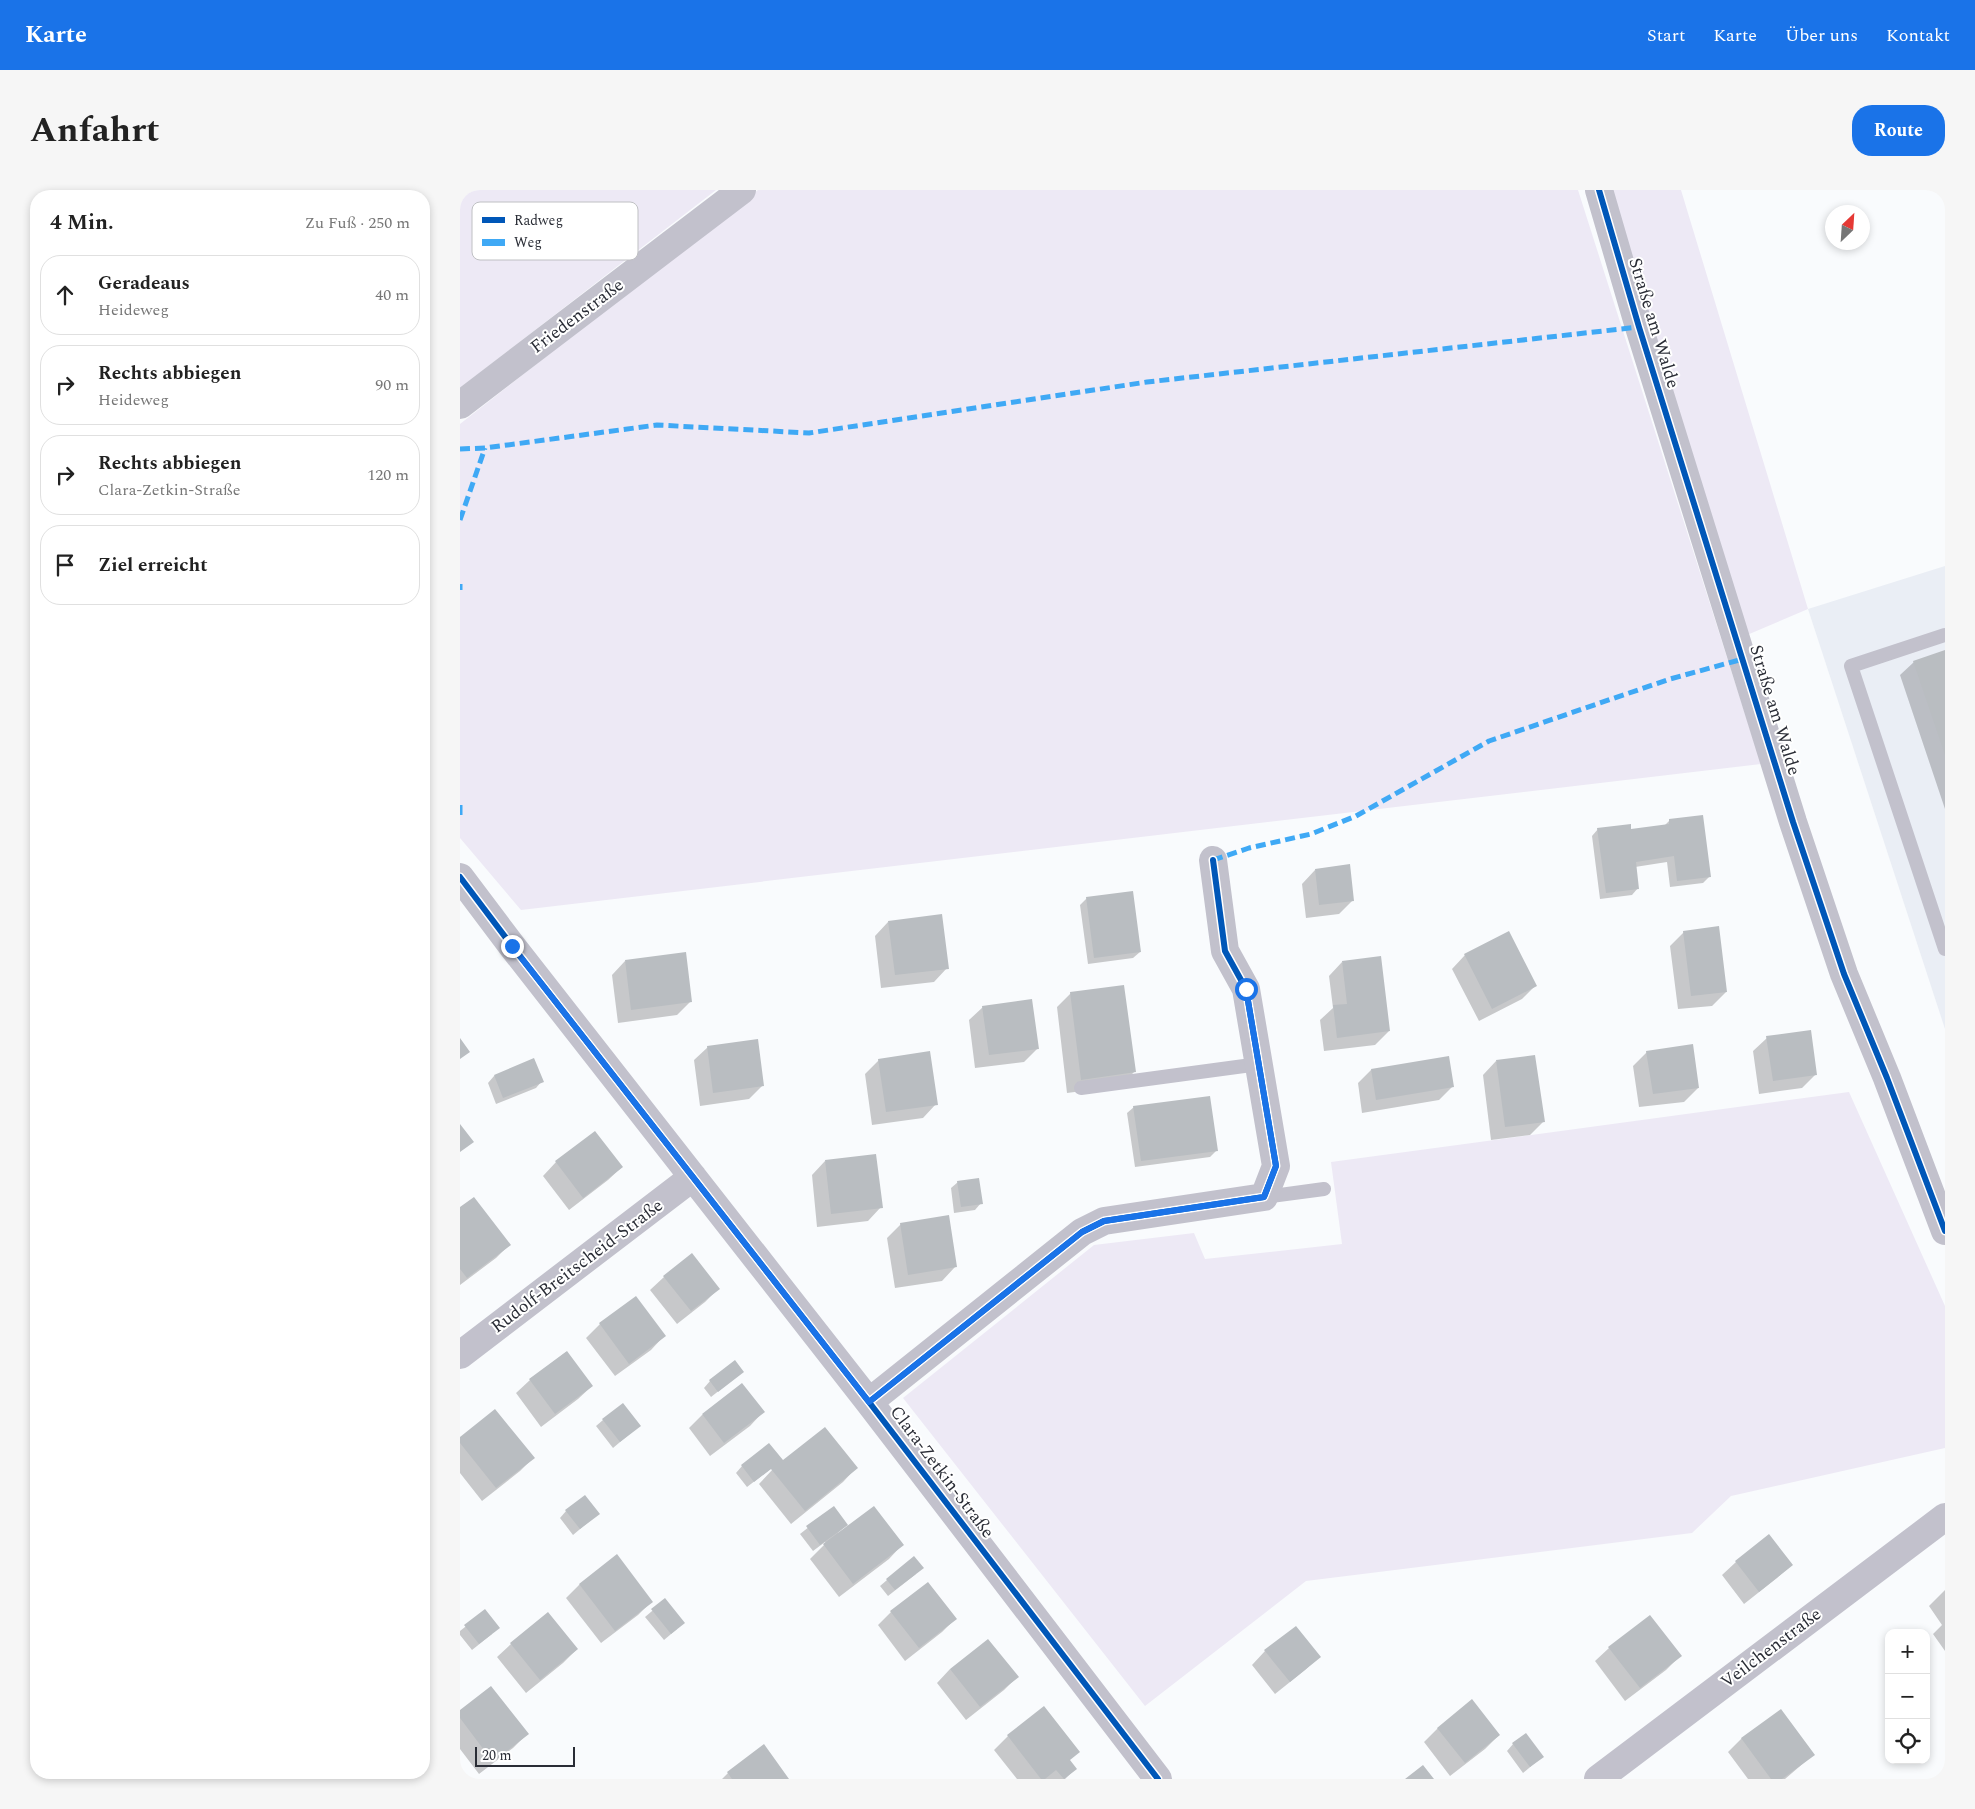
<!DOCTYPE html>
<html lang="de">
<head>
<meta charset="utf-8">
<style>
  body { margin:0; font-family:Spectral,serif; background:#f6f6f6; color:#222 }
  .controls { position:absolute; right:15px; bottom:15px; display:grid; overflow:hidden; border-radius:10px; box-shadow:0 2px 8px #0003 }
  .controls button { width:45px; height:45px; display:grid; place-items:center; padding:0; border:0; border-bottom:1px solid #e0e0e0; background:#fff; color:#222; font:25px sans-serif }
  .compass { position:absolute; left:1365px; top:15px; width:45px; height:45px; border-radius:50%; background:#fff; box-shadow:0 2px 8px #0003; rotate:25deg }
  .scale { position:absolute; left:15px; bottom:12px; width:100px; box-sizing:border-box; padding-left:5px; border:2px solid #2a2d36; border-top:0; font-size:14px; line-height:18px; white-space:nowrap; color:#2a2d36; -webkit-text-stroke:4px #fff; paint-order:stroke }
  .stop { position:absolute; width:15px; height:15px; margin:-11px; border:4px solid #1a73e8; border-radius:50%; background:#fff }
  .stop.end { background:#1a73e8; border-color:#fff; box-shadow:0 1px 5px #0008 }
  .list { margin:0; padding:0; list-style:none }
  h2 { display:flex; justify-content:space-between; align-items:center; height:65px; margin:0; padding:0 20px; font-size:21px }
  h2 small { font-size:16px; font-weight:400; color:#767676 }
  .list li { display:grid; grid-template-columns:32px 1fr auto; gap:15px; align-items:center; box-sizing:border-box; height:80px; margin:0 10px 10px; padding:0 10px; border:1px solid #e0e0e0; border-radius:20px }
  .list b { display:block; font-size:19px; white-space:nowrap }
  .list p { margin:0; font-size:16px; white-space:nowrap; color:#767676 }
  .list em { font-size:16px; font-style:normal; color:#767676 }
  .icon { flex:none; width:28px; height:28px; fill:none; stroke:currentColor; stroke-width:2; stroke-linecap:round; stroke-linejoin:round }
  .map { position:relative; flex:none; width:1485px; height:1589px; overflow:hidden; border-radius:20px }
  header { display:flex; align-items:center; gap:30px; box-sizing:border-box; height:70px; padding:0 25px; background:#1a73e8; color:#fff }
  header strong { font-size:24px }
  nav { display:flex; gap:28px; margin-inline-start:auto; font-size:18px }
  .intro { display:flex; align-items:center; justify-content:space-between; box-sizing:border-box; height:120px; padding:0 30px }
  h1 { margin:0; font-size:35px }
  .button { padding:12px 22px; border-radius:20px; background:#1a73e8; color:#fff; font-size:18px; font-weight:700 }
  main { display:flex; gap:30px; padding:0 30px }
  aside { flex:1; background:#fff; border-radius:20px; box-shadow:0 2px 8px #0003 }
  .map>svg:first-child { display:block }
  .built { fill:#eaeef5 }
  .green { fill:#ede9f5 }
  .shadow { fill:#0003 }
  .building { fill:#b9bdc1 }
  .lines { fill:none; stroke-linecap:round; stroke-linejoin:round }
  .lane { stroke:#c2c1cc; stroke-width:14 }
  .street { stroke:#c2c1cc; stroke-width:28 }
  .quiet { stroke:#3fa9f5; stroke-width:5; stroke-dasharray:10 5; stroke-linecap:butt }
  .cycleway-casing { stroke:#fff; stroke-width:9 }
  .cycleway { stroke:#0057b8; stroke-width:6 }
  .route { stroke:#1a73e8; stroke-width:6 }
  .labels { text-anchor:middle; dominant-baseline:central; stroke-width:4; stroke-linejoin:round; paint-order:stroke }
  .street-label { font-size:18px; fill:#2a2d36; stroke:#fff }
  .key { fill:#fff; stroke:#bfc0c3; stroke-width:1 }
  .key-label { font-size:14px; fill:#2a2d36 }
</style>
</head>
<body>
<header>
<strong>Karte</strong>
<nav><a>Start</a><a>Karte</a><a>Über uns</a><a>Kontakt</a></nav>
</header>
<div class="intro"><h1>Anfahrt</h1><a class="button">Route</a></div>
<main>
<aside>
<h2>4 Min.<small>Zu Fuß · 250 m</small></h2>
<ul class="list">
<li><svg class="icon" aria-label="ahead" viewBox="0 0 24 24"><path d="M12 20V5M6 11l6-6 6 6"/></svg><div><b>Geradeaus</b><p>Heideweg</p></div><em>40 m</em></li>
<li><svg class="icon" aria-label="right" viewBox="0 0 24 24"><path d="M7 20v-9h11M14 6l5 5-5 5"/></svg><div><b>Rechts abbiegen</b><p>Heideweg</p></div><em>90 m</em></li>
<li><svg class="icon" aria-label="right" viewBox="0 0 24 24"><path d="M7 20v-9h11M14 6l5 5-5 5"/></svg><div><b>Rechts abbiegen</b><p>Clara-Zetkin-Straße</p></div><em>120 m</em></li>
<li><svg class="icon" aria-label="arrive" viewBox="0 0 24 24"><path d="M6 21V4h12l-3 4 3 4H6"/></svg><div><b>Ziel erreicht</b></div></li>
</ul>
</aside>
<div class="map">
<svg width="1485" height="1589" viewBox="0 0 1485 1589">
  <rect width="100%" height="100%" fill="#f9fbfd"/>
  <!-- built -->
  <path class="built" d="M 1485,376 L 1485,839 L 1348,419 Z"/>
  <!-- green -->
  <path class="green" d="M 0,0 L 256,0 L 0,198 Z
    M 298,0 L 1118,0 L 1301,574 L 61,720 L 0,648 L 0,234 Z
    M 1145,0 L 1221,0 L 1348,419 L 1287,445 Z
    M 1389,902 L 1485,1116 L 1485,1258 L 1271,1306 L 1232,1343 L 846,1391 L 685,1516 L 443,1208 L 634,1055 L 734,1043 L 745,1069 L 882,1054 L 871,972 Z"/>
  <!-- shadow -->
  <path class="shadow" d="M 1485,461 L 1485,619 L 1440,485 L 1454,472 Z
    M 1210,630 L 1250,686 L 1243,693 L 1210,697 L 1207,672 L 1175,677 L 1178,698 L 1172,705 L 1140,709 L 1132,646 L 1138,639 L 1170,640 L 1204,636 Z
    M 855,680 L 893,710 L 879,724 L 846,728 L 842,694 Z
    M 627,708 L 680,762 L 673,768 L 628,774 L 620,715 Z
    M 428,732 L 487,778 L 474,792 L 421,798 L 415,746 Z
    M 1224,742 L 1266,802 L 1252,816 L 1218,819 L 1210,756 Z
    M 1005,765 L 1075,796 L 1062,809 L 1019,831 L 992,779 Z
    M 165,771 L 231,811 L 217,825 L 158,833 L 152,785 Z
    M 882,772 L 929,841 L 915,855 L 864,861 L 860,830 L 873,818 L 869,786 Z
    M 611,803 L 674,882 L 661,896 L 607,903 L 597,817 Z
    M 523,817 L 578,858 L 564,872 L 515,878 L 509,830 Z
    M 1307,848 L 1356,884 L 1342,898 L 1299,904 L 1293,861 Z
    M 248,857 L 303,895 L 289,909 L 240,916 L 234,870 Z
    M 1187,862 L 1238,898 L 1224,912 L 1179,917 L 1173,876 Z
    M 419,870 L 476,914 L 463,928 L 412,935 L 405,884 Z
    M 1036,871 L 1083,932 L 1070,945 L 1031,950 L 1023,885 Z
    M 911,880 L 992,897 L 979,910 L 902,923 L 898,893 Z
    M 34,886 L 82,891 L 76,898 L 36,914 L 28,893 Z
    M 674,917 L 756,961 L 750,967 L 675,977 L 667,923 Z
    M 365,971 L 421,1017 L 408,1031 L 357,1037 L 352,985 Z
    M 96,972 L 162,977 L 148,990 L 109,1020 L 83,986 Z
    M 498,992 L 521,1013 L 515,1020 L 494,1023 L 491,998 Z
    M 0,1019 L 49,1055 L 36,1068 L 0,1095 Z
    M 441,1034 L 495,1077 L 482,1091 L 435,1098 L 427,1048 Z
    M 204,1087 L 259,1098 L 245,1112 L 217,1134 L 190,1100 Z
    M 176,1108 L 204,1146 L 191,1160 L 155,1186 L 126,1148 L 140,1134 Z
    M 106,1162 L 132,1196 L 118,1209 L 81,1237 L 56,1203 L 70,1190 Z
    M 275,1188 L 251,1207 L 244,1198 L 250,1191 Z
    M 303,1222 L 290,1236 L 250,1266 L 229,1238 L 242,1225 Z
    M 143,1230 L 179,1236 L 153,1258 L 136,1236 Z
    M 0,1248 L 73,1268 L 60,1281 L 22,1311 L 0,1283 Z
    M 321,1270 L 396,1278 L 383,1292 L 331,1334 L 299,1294 L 313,1279 L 312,1278 L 287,1297 L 276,1283 L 282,1276 Z
    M 373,1318 L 386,1335 L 378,1343 L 379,1344 L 442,1355 L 429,1369 L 379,1407 L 350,1369 L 366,1353 L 365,1352 L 353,1361 L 340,1344 Z
    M 106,1321 L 138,1324 L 113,1345 L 100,1328 Z
    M 1308,1346 L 1331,1375 L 1317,1388 L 1284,1414 L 1262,1385 L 1276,1372 Z
    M 157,1366 L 191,1412 L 178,1425 L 141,1453 L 106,1408 L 119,1395 Z
    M 456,1384 L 428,1406 L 420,1396 L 427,1390 Z
    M 1485,1400 L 1485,1461 L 1473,1444 L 1482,1435 L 1469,1416 Z
    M 205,1410 L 217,1439 L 204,1450 L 185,1427 Z
    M 25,1421 L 32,1444 L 12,1460 L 0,1445 L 0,1441 Z
    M 431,1422 L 495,1429 L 482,1442 L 445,1471 L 418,1435 Z
    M 51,1454 L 117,1459 L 103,1473 L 66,1503 L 37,1467 Z
    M 1149,1458 L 1220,1466 L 1206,1480 L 1165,1511 L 1135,1471 Z
    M 805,1461 L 859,1467 L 845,1480 L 815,1504 L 792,1475 Z
    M 490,1479 L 557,1487 L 544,1500 L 506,1530 L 477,1493 Z
    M 584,1518 L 609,1571 L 615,1579 L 605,1589 L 557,1589 L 534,1560 L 548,1546 Z
    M 0,1521 L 67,1544 L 53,1558 L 19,1584 L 0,1559 Z
    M 978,1538 L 1039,1545 L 1025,1559 L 990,1586 L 964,1552 Z
    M 1282,1548 L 1353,1565 L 1325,1589 L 1288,1589 L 1268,1562 Z
    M 1053,1554 L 1082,1567 L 1063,1583 L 1047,1561 Z
    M 268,1583 L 328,1589 L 262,1589 Z"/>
  <!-- building -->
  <path class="building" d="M 1485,460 L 1485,565 L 1453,471 Z
    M 1243,625 L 1251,687 L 1217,691 L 1214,666 L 1176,672 L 1179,699 L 1146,703 L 1137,638 L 1171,634 L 1171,639 L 1209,634 L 1209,629 Z
    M 890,674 L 894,711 L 859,715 L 855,679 Z
    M 673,701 L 681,762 L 634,768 L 626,707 Z
    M 482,724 L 489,779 L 435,785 L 428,731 Z
    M 1259,736 L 1267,802 L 1231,806 L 1223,741 Z
    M 1049,741 L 1077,796 L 1032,819 L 1004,764 Z
    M 226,762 L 232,812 L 171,820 L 165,770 Z
    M 921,766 L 930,841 L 877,848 L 873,815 L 887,814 L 882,771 Z
    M 664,795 L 676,882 L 621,890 L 610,802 Z
    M 572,809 L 579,859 L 529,865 L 522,816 Z
    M 1351,840 L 1357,885 L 1313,891 L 1306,846 Z
    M 0,848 L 10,862 L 0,869 Z
    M 298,849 L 304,896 L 253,903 L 247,856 Z
    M 1233,854 L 1239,898 L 1193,904 L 1186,861 Z
    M 470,861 L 478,915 L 426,922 L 418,869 Z
    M 1075,865 L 1085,932 L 1045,937 L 1036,870 Z
    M 989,866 L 994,897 L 916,910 L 911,879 Z
    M 74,868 L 84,892 L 43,908 L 34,885 Z
    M 750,906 L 758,961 L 681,971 L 673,916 Z
    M 0,934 L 14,952 L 0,962 Z
    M 135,941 L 163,977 L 123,1008 L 95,971 Z
    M 416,964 L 423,1018 L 371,1024 L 365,970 Z
    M 519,988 L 523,1014 L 501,1017 L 497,991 Z
    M 14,1007 L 51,1055 L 7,1088 L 0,1079 L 0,1017 Z
    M 489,1025 L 497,1077 L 448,1085 L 440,1033 Z
    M 232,1063 L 260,1099 L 231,1121 L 203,1086 Z
    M 176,1106 L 206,1146 L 169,1174 L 139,1133 Z
    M 107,1161 L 133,1196 L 95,1224 L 69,1189 Z
    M 275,1170 L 284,1182 L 258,1202 L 249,1190 Z
    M 282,1193 L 305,1222 L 264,1253 L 242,1224 Z
    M 163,1213 L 181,1236 L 160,1252 L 142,1229 Z
    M 35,1219 L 75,1268 L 36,1298 L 0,1253 L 0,1247 Z
    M 365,1237 L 398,1278 L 345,1321 L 311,1279 L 294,1292 L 281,1275 L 309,1253 L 323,1270 Z
    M 125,1305 L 140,1324 L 120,1339 L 105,1320 Z
    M 374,1316 L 388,1335 L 360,1355 L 346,1336 Z
    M 414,1316 L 444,1355 L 393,1394 L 363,1354 Z
    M 1309,1344 L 1333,1375 L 1299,1402 L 1275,1371 Z
    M 157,1364 L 193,1412 L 155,1441 L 119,1394 Z
    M 454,1366 L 464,1378 L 435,1400 L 426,1389 Z
    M 468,1392 L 497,1429 L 459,1458 L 430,1421 Z
    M 205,1408 L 225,1433 L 211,1444 L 191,1419 Z
    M 25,1419 L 40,1438 L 19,1454 L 4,1435 Z
    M 88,1422 L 118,1459 L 80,1490 L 50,1453 Z
    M 1190,1425 L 1222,1466 L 1180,1498 L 1148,1457 Z
    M 836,1436 L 861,1467 L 830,1492 L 804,1460 Z
    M 528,1449 L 559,1487 L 520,1517 L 490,1479 Z
    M 31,1496 L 69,1544 L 33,1572 L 0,1528 L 0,1520 Z
    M 1012,1509 L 1040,1545 L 1005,1573 L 977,1538 Z
    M 584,1516 L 620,1562 L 610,1570 L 617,1579 L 604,1589 L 596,1580 L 585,1589 L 581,1589 L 547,1545 Z
    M 1321,1519 L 1355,1565 L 1322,1589 L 1311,1589 L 1281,1548 Z
    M 1066,1543 L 1084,1567 L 1070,1577 L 1052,1553 Z
    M 304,1554 L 329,1589 L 272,1589 L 267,1582 Z
    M 963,1575 L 974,1589 L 945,1589 Z"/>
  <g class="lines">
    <!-- lane -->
    <path class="lane" d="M 1485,445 L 1391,476 L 1485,759
      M 621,898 L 799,874
      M 804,1007 L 864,999"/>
    <!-- street -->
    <path class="street" d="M 1139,0 L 1179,137 L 1333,632 L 1384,784 L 1427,888 L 1485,1041
      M 0,215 L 282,0
      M 0,687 L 52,756 L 409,1212 L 698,1589
      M 0,1165 L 233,987
      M 409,1212 L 622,1042 L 644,1031 L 804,1007 L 816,976 L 786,799 L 765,761 L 753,670
      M 1138,1589 L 1485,1327"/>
    <!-- quiet -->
    <path class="quiet" d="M 0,259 L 25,258 L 197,235 L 349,243 L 687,192 L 1179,137
      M 0,330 L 25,258
      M 0,394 L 0,400
      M 0,615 L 0,625
      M 753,670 L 789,658 L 851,644 L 896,626 L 1029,551 L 1210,489 L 1283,469"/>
    <!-- cycleway casing -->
    <g class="cycleway-casing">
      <path id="cycleway" d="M 1139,0 L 1179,137 L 1333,632 L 1384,784 L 1427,888 L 1485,1041
        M 0,687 L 52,756 L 409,1212 L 698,1589
        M 409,1212 L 622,1042 L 644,1031 L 804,1007 L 816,976 L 786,799 L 765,761 L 753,670"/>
    </g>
    <!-- cycleway -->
    <use href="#cycleway" class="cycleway"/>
  </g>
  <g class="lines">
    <!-- route -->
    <path class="route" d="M 52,756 L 409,1212 L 622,1042 L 644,1031 L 804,1007 L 816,976 L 786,799"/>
  </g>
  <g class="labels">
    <!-- street labels -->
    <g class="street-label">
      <text transform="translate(117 126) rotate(-37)">Friedenstraße</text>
      <text transform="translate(1194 133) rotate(73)">Straße am Walde</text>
      <text transform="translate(1315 520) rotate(73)">Straße am Walde</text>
      <text transform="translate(117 1076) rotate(-37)">Rudolf-Breitscheid-Straße</text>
      <text transform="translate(482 1282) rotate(53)">Clara-Zetkin-Straße</text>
      <text transform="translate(1311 1458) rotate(-37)">Veilchenstraße</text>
    </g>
  </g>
  <!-- legend -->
  <rect x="12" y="12" width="166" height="58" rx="8" class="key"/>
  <rect x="22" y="27" width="23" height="6" fill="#0057b8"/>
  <rect x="22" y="49" width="23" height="7" fill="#3fa9f5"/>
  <g class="key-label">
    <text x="54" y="35">Radweg</text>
    <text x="54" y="57">Weg</text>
  </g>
</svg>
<div class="controls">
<button>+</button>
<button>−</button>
<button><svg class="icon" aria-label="locate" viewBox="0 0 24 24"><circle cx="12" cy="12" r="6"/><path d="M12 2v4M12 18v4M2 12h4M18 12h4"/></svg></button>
</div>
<svg class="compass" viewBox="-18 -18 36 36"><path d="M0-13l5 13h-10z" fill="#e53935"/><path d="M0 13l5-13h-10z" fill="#767676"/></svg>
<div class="scale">20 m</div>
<div class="stop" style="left:786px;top:799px"></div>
<div class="stop end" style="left:52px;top:756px"></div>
</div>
</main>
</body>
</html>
